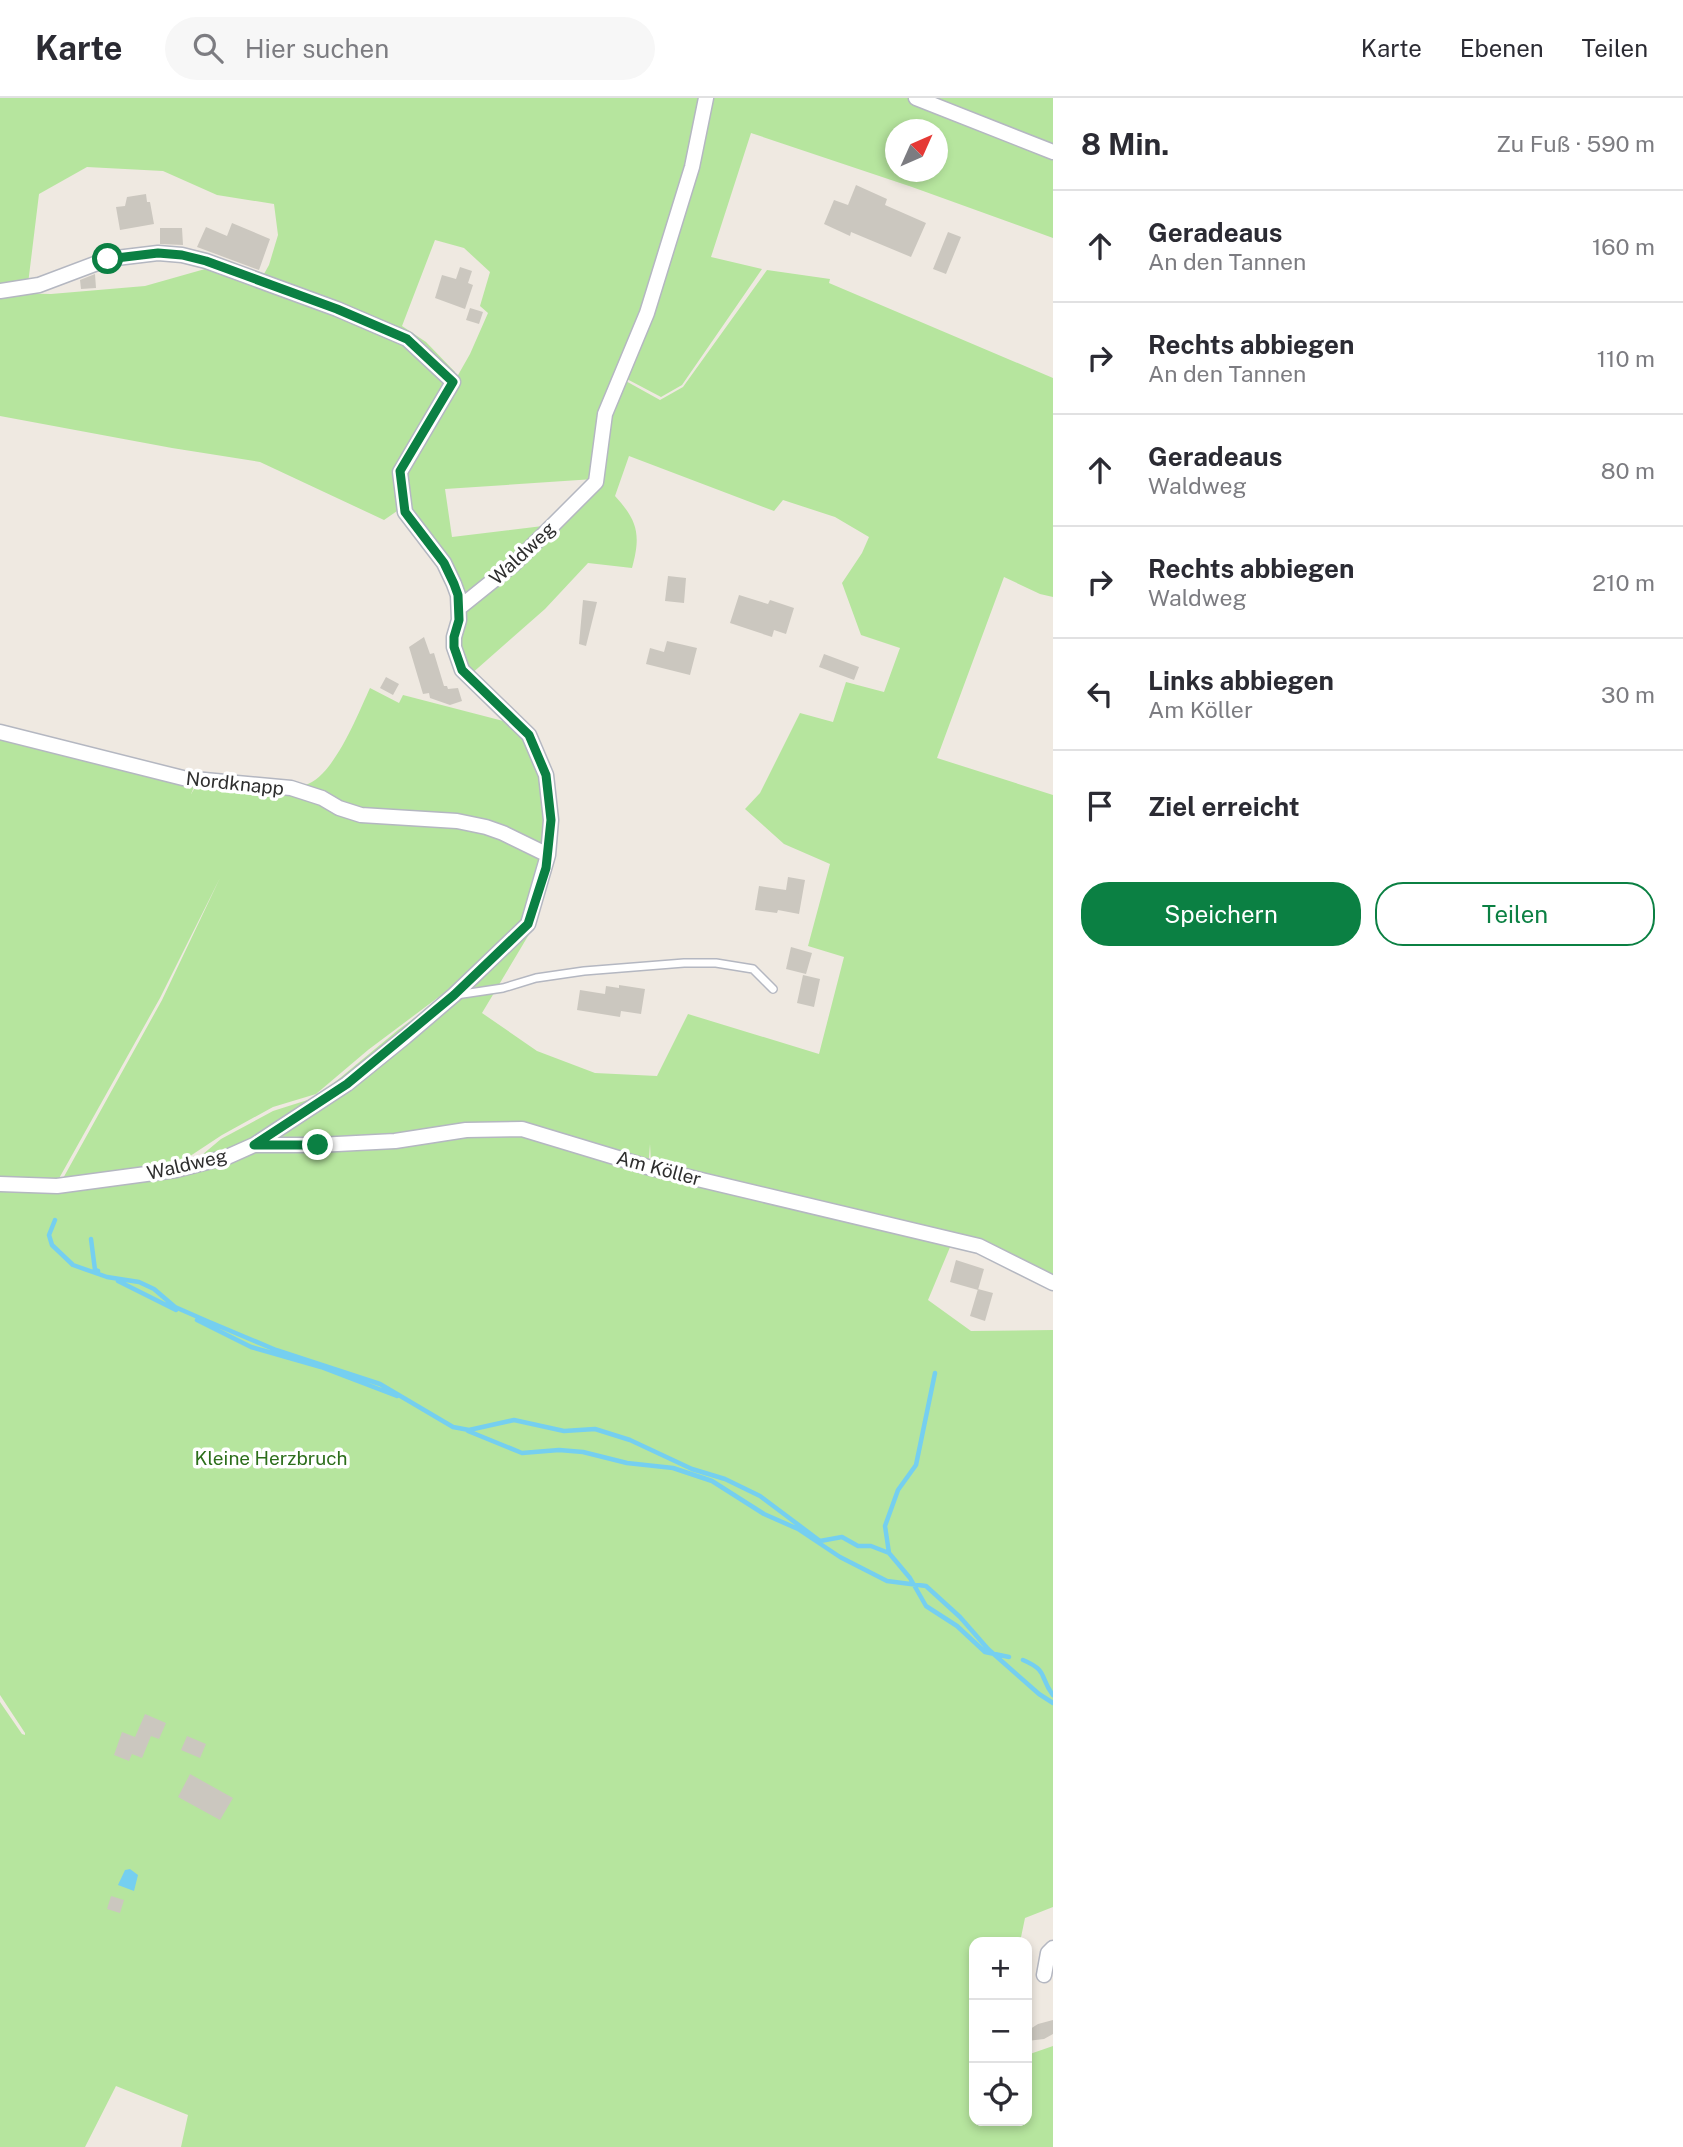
<!DOCTYPE html>
<html lang="de">
<head>
<meta charset="utf-8">
<style>
  body { margin:0; font-family:"Public Sans",sans-serif; background:#f7f7f7; color:#2b2b33 }
  .controls { position:absolute; right:21px; bottom:21px; display:grid; overflow:hidden; border-radius:14px; box-shadow:0 4px 10px #0003 }
  .controls button { width:63px; height:63px; display:grid; place-items:center; padding:0; border:0; border-bottom:2px solid #e1e1e2; background:#fff; color:#2b2b33; font:35px sans-serif }
  .compass { position:absolute; left:885px; top:21px; width:63px; height:63px; border-radius:50%; background:#fff; box-shadow:0 4px 10px #0003; rotate:45deg }
  .stop { position:absolute; width:21px; height:21px; margin:-16px; border:5px solid #0b8043; border-radius:50%; background:#fff }
  .stop.end { background:#0b8043; border-color:#fff; box-shadow:0 2px 7px #0008 }
  .list { margin:0; padding:0; list-style:none }
  h2 { display:flex; justify-content:space-between; align-items:center; height:91px; margin:0; padding:0 28px; font-size:30px }
  h2 small { font-size:23px; font-weight:400; color:#7c7c81 }
  .list li { display:grid; grid-template-columns:46px 1fr auto; gap:21px; align-items:center; box-sizing:border-box; height:112px; padding:0 28px; border-top:2px solid #e1e1e2 }
  .list b { display:block; font-size:26px; white-space:nowrap }
  .list p { margin:0; font-size:23px; white-space:nowrap; color:#7c7c81 }
  .list em { font-size:23px; font-style:normal; color:#7c7c81 }
  .actions { display:flex; gap:14px; padding:21px 28px }
  .actions a { flex:1; padding:16px 0; border:2px solid #0b8043; border-radius:28px; text-align:center; font-size:24px; color:#0b8043 }
  .actions .main { background:#0b8043; color:#fff }
  .icon { flex:none; width:38px; height:38px; fill:none; stroke:currentColor; stroke-width:2; stroke-linecap:round; stroke-linejoin:round }
  .map { position:relative; flex:none; width:1053px; height:2049px; overflow:hidden }
  header { display:flex; align-items:center; gap:42px; box-sizing:border-box; height:98px; padding:0 35px; background:#fff; border-bottom:2px solid #e1e1e2 }
  header strong { font-size:33px }
  nav { display:flex; gap:38px; margin-inline-start:auto; font-size:24px }
  .search { width:490px; height:63px; background:#f7f7f7; display:flex; align-items:center; gap:18px; box-sizing:border-box; padding:0 24px; border-radius:38px; color:#7c7c81; font-size:26px }
  main { display:flex }
  aside { flex:1; background:#fff }
  .map>svg:first-child { display:block }
  .green { fill:#b6e59e; fill-rule:evenodd }
  .water { fill:#75cff0 }
  .lines { fill:none; stroke-linecap:round; stroke-linejoin:round }
  .stream { stroke:#75cff0; stroke-width:4.5 }
  .building { fill:#cbc7bf }
  .lane-casing { stroke:#b4b7c1; stroke-width:10 }
  .street-casing { stroke:#b4b7c1; stroke-width:17 }
  .lane { stroke:#fff; stroke-width:7 }
  .street { stroke:#fff; stroke-width:14 }
  .route { stroke:#0b8043; stroke-width:9 }
  .labels { text-anchor:middle; dominant-baseline:central; stroke-width:7; stroke-linejoin:round; paint-order:stroke }
  .street-label { font-size:19px; fill:#2e2e2e; stroke:#fff }
  .park-label { font-size:19px; fill:#2c6e1b; stroke:#fff }
</style>
</head>
<body>
<header>
<strong>Karte</strong>
<div class="search"><svg class="icon" aria-label="search" viewBox="0 0 24 24"><circle cx="10" cy="10" r="6"/><path d="M15 15l6 6"/></svg>Hier suchen</div>
<nav><a>Karte</a><a>Ebenen</a><a>Teilen</a></nav>
</header>
<main>
<div class="map">
<svg width="1053" height="2049" viewBox="0 0 1053 2049">
  <rect width="100%" height="100%" fill="#efe9e1"/>
  <!-- green -->
  <path class="green" d="M 0,0 L 703,0 L 664,150 L 616,282 L 594,381 L 445,391 L 452,439 L 551,427 L 465,500 L 409,412 L 403,374 L 470,256 L 488,215 L 480,208 L 490,174 L 464,150 L 435,142 L 402,228 L 426,244 L 455,274 L 397,373 L 400,411 L 384,422 L 260,364 L 172,350 L 0,318 L 0,195 L 51,196 L 145,188 L 205,171 L 259,185 L 269,167 L 278,137 L 274,106 L 217,97 L 163,73 L 87,69 L 39,96 L 28,186 L 0,190 Z
    M 711,0 L 1053,0 L 1053,140 L 912,89 L 751,35 L 711,159 L 762,171 L 682,287 L 661,299 L 625,280 ZM 895,32 L 937,32 L 937,74 L 895,74 Z
    M 767,172 L 830,181 L 829,185 L 1053,280 L 1053,499 L 1040,496 L 1004,479 L 937,660 L 1053,697 L 1053,1181 L 981,1143 L 651,1065 L 650,1046 L 648,1072 L 953,1142 L 928,1202 L 971,1233 L 1053,1232 L 1053,1809 L 1025,1820 L 1020,1844 L 974,1844 L 974,2023 L 1027,2023 L 1027,1957 L 1053,1948 L 1053,2049 L 181,2049 L 188,2017 L 116,1988 L 85,2049 L 0,2049 L 0,1604 L 22,1636 L 25,1637 L 25,1635 L 0,1597 L 0,1090 L 57,1093 L 113,1088 L 177,1078 L 221,1041 L 273,1013 L 317,999 L 398,932 L 451,893 L 448,892 L 368,952 L 316,996 L 273,1009 L 222,1037 L 175,1068 L 61,1084 L 162,902 L 220,780 L 160,900 L 57,1084 L 0,1083 L 0,640 L 196,684 L 191,696 L 198,685 L 305,687 C 333,680 358,616 370,590 L 399,605 L 403,597 L 511,625 L 524,639 L 543,678 L 548,724 L 534,828 L 482,915 L 537,953 L 595,975 L 657,978 L 688,916 L 819,956 L 844,859 L 808,848 L 830,766 L 784,746 L 745,711 L 760,695 L 800,615 L 833,624 L 846,584 L 884,594 L 900,550 L 861,537 L 842,485 L 862,455 L 869,439 L 835,419 L 783,402 L 774,413 L 629,358 L 615,398 C 638,423 641,437 632,470 L 588,465 L 545,511 L 470,577 C 454,548 459,533 471,504 L 599,385 L 610,319 L 624,282 L 660,302 L 683,289 Z"/>
  <!-- water -->
  <path class="water" d="M 130,1771 L 138,1777 L 134,1793 L 118,1787 L 125,1772 Z"/>
  <g class="lines">
    <!-- stream -->
    <path class="stream" d="M 55,1122 L 49,1137 L 52,1147 L 73,1167 L 107,1179 L 139,1184 L 154,1191 L 175,1209 L 207,1223 L 276,1252 L 380,1286 L 453,1329 L 469,1332 L 514,1322 L 564,1333 L 595,1331 L 630,1342 L 692,1371 L 725,1381 L 760,1398 L 820,1443 L 842,1439 L 858,1448 L 871,1448 L 889,1455 L 910,1480 L 926,1508 L 957,1528 L 985,1554 L 1009,1559
      M 91,1141 L 95,1172 L 98,1173
      M 118,1183 L 176,1212
      M 197,1222 L 251,1249 L 321,1269 L 397,1298
      M 468,1333 L 522,1355 L 559,1352 L 583,1354 L 627,1365 L 673,1370 L 712,1383 L 764,1416 L 798,1431 L 840,1459 L 887,1483 L 926,1488 L 960,1519 L 988,1551 L 1039,1596 L 1053,1605
      M 889,1455 L 885,1428 L 898,1392 L 916,1367 L 935,1275
      M 1023,1562 C 1049,1573 1039,1579 1053,1597"/>
  </g>
  <!-- building -->
  <path class="building" d="M 856,87 L 887,101 L 885,107 L 926,125 L 911,159 L 851,134 L 850,138 L 824,126 L 834,102 L 848,107 Z
    M 146,96 L 147,104 L 150,104 L 154,126 L 120,132 L 116,109 L 125,108 L 127,99 Z
    M 232,125 L 270,141 L 259,172 L 197,149 L 206,129 L 227,138 Z
    M 160,130 L 182,130 L 183,147 L 160,146 Z
    M 948,134 L 961,139 L 946,176 L 933,171 Z
    M 460,169 L 472,173 L 468,185 L 473,187 L 465,211 L 435,200 L 442,177 L 456,181 Z
    M 95,176 L 96,190 L 81,191 L 80,182 Z
    M 470,210 L 483,214 L 479,226 L 466,222 Z
    M 668,478 L 686,480 L 684,505 L 665,503 Z
    M 739,497 L 768,506 L 770,502 L 794,510 L 786,536 L 774,532 L 772,539 L 730,525 Z
    M 583,502 L 597,504 L 586,548 L 579,546 Z
    M 424,539 L 430,556 L 434,555 L 444,588 L 447,588 L 448,591 L 458,590 L 462,603 L 450,607 L 430,600 L 429,595 L 423,596 L 409,549 Z
    M 667,543 L 697,550 L 690,577 L 646,566 L 650,550 L 664,554 Z
    M 824,556 L 859,569 L 854,582 L 819,569 Z
    M 386,579 L 399,586 L 393,597 L 380,590 Z
    M 788,779 L 805,782 L 799,816 L 778,812 L 777,815 L 755,812 L 759,788 L 786,792 Z
    M 791,849 L 812,855 L 806,876 L 786,871 Z
    M 803,877 L 820,881 L 814,909 L 797,905 Z
    M 619,887 L 645,891 L 641,916 L 621,913 L 620,919 L 577,912 L 580,892 L 605,896 L 606,888 L 619,890 Z
    M 956,1162 L 984,1171 L 978,1192 L 950,1184 Z
    M 978,1191 L 993,1195 L 985,1223 L 970,1218 Z
    M 145,1616 L 166,1625 L 159,1641 L 151,1638 L 142,1660 L 132,1656 L 129,1663 L 114,1657 L 122,1634 L 135,1639 Z
    M 187,1638 L 206,1646 L 200,1660 L 181,1652 Z
    M 190,1676 L 233,1700 L 220,1722 L 178,1699 Z
    M 111,1798 L 124,1802 L 120,1815 L 107,1811 Z
    M 1053,1922 L 1053,1936 L 1044,1941 L 1027,1943 L 1027,1933 L 1038,1926 Z"/>
  <g class="lines">
    <!-- lane casing -->
    <g class="lane-casing">
      <path id="lane" d="M 456,897 L 503,890 L 536,880 L 584,873 L 684,865 L 716,865 L 753,871 L 773,891"/>
    </g>
    <!-- street casing -->
    <g class="street-casing">
      <path id="street" d="M 916,0 L 1053,54
        M 0,193 L 39,187 L 108,161 L 158,155 L 182,157 L 206,163 L 337,211 L 407,241 L 453,284 L 400,374 L 405,414 L 444,465 L 454,486 L 458,497 L 459,522 L 454,539 L 454,549 L 462,572 L 529,637 L 546,677 L 551,722 L 548,757 L 528,826 L 454,897 L 405,939 L 347,986 L 254,1047 L 227,1059 L 176,1072 L 57,1088 L 0,1086
        M 459,510 L 515,465 L 596,384 L 605,316 L 647,215 L 692,69 L 706,0
        M 0,634 L 183,680 L 291,690 L 322,700 L 339,710 L 361,717 L 457,723 L 486,729 L 503,735 L 548,757
        M 256,1047 L 318,1047 L 395,1043 L 466,1032 L 522,1031 L 651,1070 L 979,1148 L 1053,1185
        M 1044,1877 L 1048,1855 L 1053,1850"/>
    </g>
    <!-- lane -->
    <use href="#lane" class="lane"/>
    <!-- street -->
    <use href="#street" class="street"/>
  </g>
  <g class="lines">
    <!-- route -->
    <path class="route" d="M 108,161 L 158,155 L 182,157 L 206,163 L 337,211 L 407,241 L 453,284 L 400,373 L 405,414 L 444,465 L 454,486 L 458,497 L 459,522 L 454,539 L 454,549 L 462,572 L 529,637 L 546,677 L 551,722 L 546,770 L 528,826 L 454,897 L 347,986 L 254,1047 L 318,1047"/>
  </g>
  <g class="labels">
    <!-- street labels -->
    <g class="street-label">
      <text transform="translate(522 455) rotate(-43)">Waldweg</text>
      <text transform="translate(235 685) rotate(6)">Nordknapp</text>
      <text transform="translate(187 1066) rotate(-13)">Waldweg</text>
      <text transform="translate(659 1070) rotate(15)">Am Köller</text>
    </g>
    <!-- park labels -->
    <g class="park-label">
      <text x="271" y="1360">Kleine Herzbruch</text>
    </g>
  </g>
</svg>
<div class="controls">
<button>+</button>
<button>−</button>
<button><svg class="icon" aria-label="locate" viewBox="0 0 24 24"><circle cx="12" cy="12" r="6"/><path d="M12 2v4M12 18v4M2 12h4M18 12h4"/></svg></button>
</div>
<svg class="compass" viewBox="-18 -18 36 36"><path d="M0-13l5 13h-10z" fill="#e53935"/><path d="M0 13l5-13h-10z" fill="#7c7c81"/></svg>
<div class="stop" style="left:108px;top:161px"></div>
<div class="stop end" style="left:318px;top:1047px"></div>
</div>
<aside>
<h2>8 Min.<small>Zu Fuß · 590 m</small></h2>
<ul class="list">
<li><svg class="icon" aria-label="ahead" viewBox="0 0 24 24"><path d="M12 20V5M6 11l6-6 6 6"/></svg><div><b>Geradeaus</b><p>An den Tannen</p></div><em>160 m</em></li>
<li><svg class="icon" aria-label="right" viewBox="0 0 24 24"><path d="M7 20v-9h11M14 6l5 5-5 5"/></svg><div><b>Rechts abbiegen</b><p>An den Tannen</p></div><em>110 m</em></li>
<li><svg class="icon" aria-label="ahead" viewBox="0 0 24 24"><path d="M12 20V5M6 11l6-6 6 6"/></svg><div><b>Geradeaus</b><p>Waldweg</p></div><em>80 m</em></li>
<li><svg class="icon" aria-label="right" viewBox="0 0 24 24"><path d="M7 20v-9h11M14 6l5 5-5 5"/></svg><div><b>Rechts abbiegen</b><p>Waldweg</p></div><em>210 m</em></li>
<li><svg class="icon" aria-label="left" viewBox="0 0 24 24"><path d="M17 20v-9H6M10 6l-5 5 5 5"/></svg><div><b>Links abbiegen</b><p>Am Köller</p></div><em>30 m</em></li>
<li><svg class="icon" aria-label="arrive" viewBox="0 0 24 24"><path d="M6 21V4h12l-3 4 3 4H6"/></svg><div><b>Ziel erreicht</b></div></li>
</ul>
<div class="actions"><a class="main">Speichern</a><a>Teilen</a></div>
</aside>
</main>
</body>
</html>
